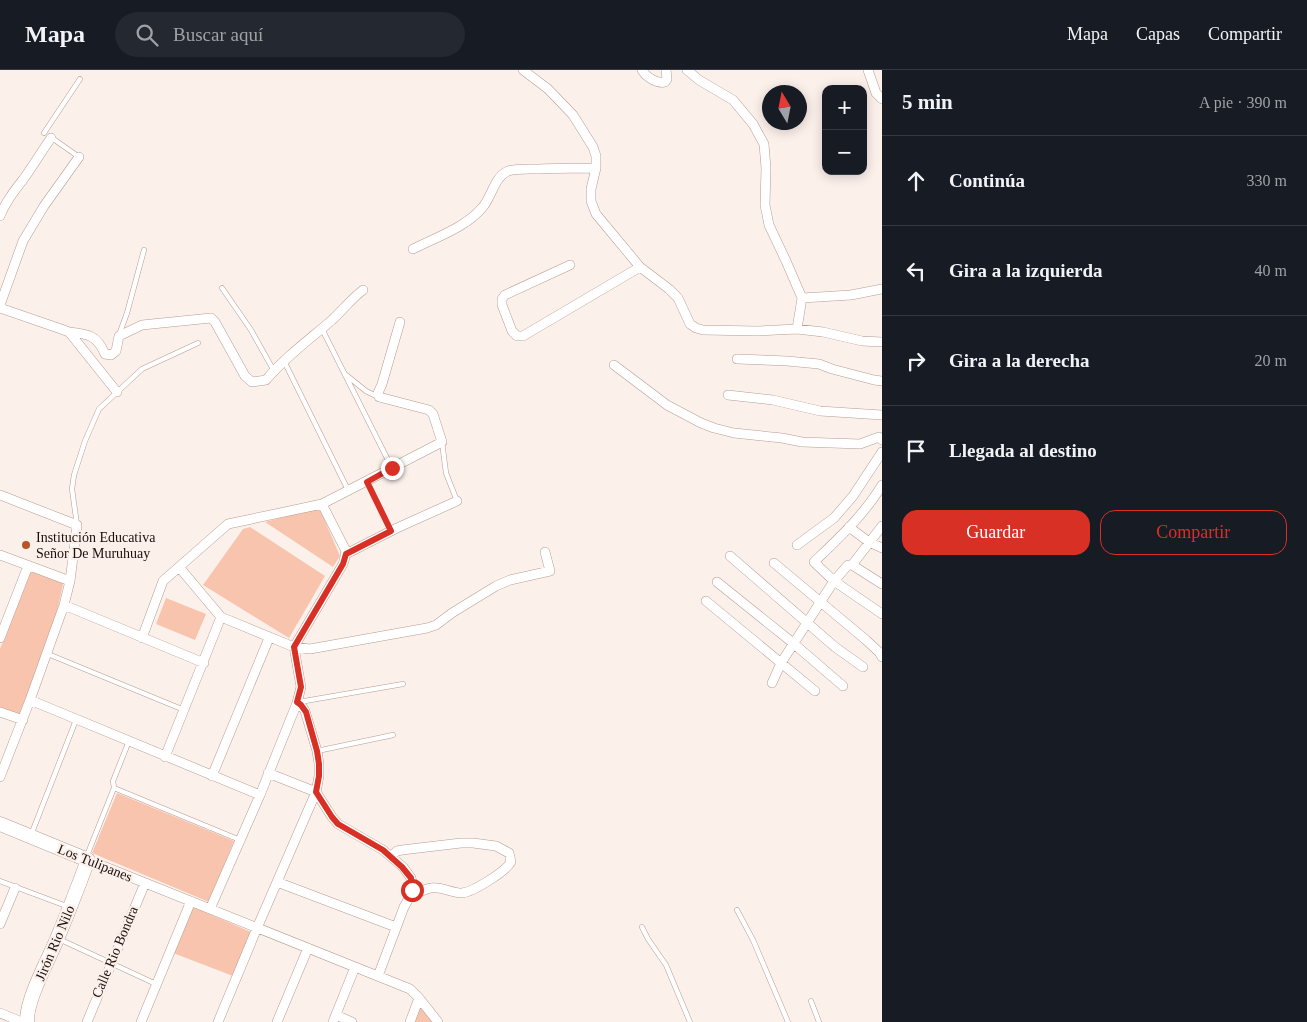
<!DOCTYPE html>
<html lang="es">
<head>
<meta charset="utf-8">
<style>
  body { margin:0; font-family:Georgia,serif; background:#242831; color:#f1f3f6 }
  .controls { position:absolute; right:15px; top:15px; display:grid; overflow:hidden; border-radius:10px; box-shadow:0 2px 12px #0003 }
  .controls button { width:45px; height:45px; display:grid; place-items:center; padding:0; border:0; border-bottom:1px solid #363941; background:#171b24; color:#f1f3f6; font:25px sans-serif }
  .compass { position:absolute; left:762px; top:15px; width:45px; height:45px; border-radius:50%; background:#171b24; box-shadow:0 2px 12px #0003; rotate:350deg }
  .stop { position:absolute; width:15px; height:15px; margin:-11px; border:4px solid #d93025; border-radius:50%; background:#fff }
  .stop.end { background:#d93025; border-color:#fff; box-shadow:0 1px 5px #0008 }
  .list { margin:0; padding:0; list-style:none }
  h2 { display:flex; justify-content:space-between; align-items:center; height:65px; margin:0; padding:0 20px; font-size:21px }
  h2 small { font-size:16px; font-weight:400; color:#9ea1a6 }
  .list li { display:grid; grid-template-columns:32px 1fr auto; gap:15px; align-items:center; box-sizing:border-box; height:90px; padding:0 20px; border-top:1px solid #363941 }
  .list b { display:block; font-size:19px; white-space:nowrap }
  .list em { font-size:16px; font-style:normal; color:#9ea1a6 }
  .actions { display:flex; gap:10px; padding:15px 20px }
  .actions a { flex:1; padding:11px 0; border:1px solid #d93025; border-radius:15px; text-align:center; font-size:18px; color:#d93025 }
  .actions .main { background:#d93025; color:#fff }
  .icon { flex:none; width:28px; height:28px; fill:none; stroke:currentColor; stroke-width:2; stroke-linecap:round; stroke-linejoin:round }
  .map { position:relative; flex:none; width:882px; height:952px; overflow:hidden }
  header { display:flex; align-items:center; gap:30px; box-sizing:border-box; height:70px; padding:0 25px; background:#171b24; border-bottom:1px solid #363941 }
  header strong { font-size:24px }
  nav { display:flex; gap:28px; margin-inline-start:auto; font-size:18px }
  .search { width:350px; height:45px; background:#242831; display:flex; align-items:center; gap:12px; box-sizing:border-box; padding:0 18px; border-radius:28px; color:#9ea1a6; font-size:19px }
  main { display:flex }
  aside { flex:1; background:#171b24 }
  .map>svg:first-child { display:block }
  .green { fill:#f9c4ae }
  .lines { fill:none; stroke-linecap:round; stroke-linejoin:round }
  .lane-casing { stroke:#b79c91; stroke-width:5.5 }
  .street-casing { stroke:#b79c91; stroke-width:10 }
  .secondary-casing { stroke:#b79c91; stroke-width:15 }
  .lane { stroke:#fff; stroke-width:4.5 }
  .street { stroke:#fff; stroke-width:9 }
  .secondary { stroke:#fff; stroke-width:14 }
  .route { stroke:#d93025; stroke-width:6 }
  .poi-dot { fill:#b95424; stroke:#fcf0eb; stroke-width:2 }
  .labels { text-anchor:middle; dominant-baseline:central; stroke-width:4.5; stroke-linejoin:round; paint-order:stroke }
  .poi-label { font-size:14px; fill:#1a100c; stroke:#fcf0eb; text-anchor:start }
  .street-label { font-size:14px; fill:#1a100c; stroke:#fcf0eb }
</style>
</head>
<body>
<header>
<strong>Mapa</strong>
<div class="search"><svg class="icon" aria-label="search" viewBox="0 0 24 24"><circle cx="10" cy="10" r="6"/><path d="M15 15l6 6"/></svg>Buscar aquí</div>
<nav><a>Mapa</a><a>Capas</a><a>Compartir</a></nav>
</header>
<main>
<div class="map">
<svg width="882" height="952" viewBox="0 0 882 952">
  <rect width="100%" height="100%" fill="#fcf0eb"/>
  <!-- green -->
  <path class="green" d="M 319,437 L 340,486 L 333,497 L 265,452 Z
    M 250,457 L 325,506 L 289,568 L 203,515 L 243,459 Z
    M 31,498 L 64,510 L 55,550 L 20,646 L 0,639 L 0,579 Z
    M 166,528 L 206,544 L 195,570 L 156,554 Z
    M 117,723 L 234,771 L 209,832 L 92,783 Z
    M 191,836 L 251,862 L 233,906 L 173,883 Z
    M 420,934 L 434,952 L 412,952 Z"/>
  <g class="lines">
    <!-- lane casing -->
    <g class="lane-casing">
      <path id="lane" d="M 44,63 L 80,9
        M 52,68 L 79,87
        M 222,218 L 251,260 L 274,301
        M 322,259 L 392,398
        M 119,265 L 127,243 L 144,180
        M 284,291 L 348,420
        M 346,305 L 366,321 L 378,327
        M 442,372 L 446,403 L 457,431
        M 367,411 L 391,461
        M 77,455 L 72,419 L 74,405 L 85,371 L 99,339 L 142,299 L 198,273
        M 48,584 L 184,640
        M 299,632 L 403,614
        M 317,681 L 393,665
        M 114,718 L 240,770
        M 31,765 L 76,650
        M 88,786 L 88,783 L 114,718 L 113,711 L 129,671
        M 0,811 L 69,837
        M 737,840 L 753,870 L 788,952
        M 642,857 L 648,869 L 666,895 L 690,952
        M 59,869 L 156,914
        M 811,931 L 819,952"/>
    </g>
    <!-- street casing -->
    <g class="street-casing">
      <path id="street" d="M 523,0 L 548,19 L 573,45 L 593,77 L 596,86 L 596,98 L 591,119 L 591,131 L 596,144 L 640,197 L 669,219 L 678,228 L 690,254 L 696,258 L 703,260 L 758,261 L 797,259 L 823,262 L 862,271 L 882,272
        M 642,0 C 646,7 657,14 665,12 L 667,9 L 666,0
        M 687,0 L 699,10 L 733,30 L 753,54 L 764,74 L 766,98 L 765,135 L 769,155 L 786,191 L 802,228 L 797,259
        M 868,0 L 876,23 L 882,29
        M 0,146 C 6,131 15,120 25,107 C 34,94 42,81 51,68
        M 413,179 C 435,168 466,157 482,138 C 492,127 494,107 508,101 C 518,98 529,99 539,99 C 558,98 577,98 596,98
        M 570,195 L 505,225 L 502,229 L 502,235 L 512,261 L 517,266 L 523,266 L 640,197
        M 802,228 L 851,225 L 882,219
        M 0,235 L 23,171 L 44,136 L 79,87
        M 0,238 L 61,259 L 69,262 L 117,322
        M 69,262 C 88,264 97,265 105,284 L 111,285 L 116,281 L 119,266 L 142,255 L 211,248 L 215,252 L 245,306 L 252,312 L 266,310 C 285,287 310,269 332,250 C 343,240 351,229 363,220
        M 737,289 L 787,291 L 819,294 L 832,299 L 874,310 L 882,311
        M 614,295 L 667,335 L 701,353 L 714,358 L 734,363 L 782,368 L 802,372 L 860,374 L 879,367 L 882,370
        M 728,325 L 773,330 L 820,341 L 882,345
        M 882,415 C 864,445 839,468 814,492 L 834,511 L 882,544
        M 0,425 L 77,455 L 70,511 L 64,535 L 30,630 L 0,707
        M 849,457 L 869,472 L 882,478
        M 797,475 L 834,448 L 853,426 L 882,382
        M 346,484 L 397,458 L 457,431
        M 0,485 L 70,511
        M 730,486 L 835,577 L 863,597
        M 774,493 L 866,570 L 879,582 L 882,587
        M 852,495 L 882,514
        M 179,497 L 221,547 L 294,577 L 310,579 L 427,558 L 436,555 L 452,543 L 496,516 L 510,510 L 550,501 L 545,482
        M 717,512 L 793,573 L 843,616
        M 706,531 L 815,621
        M 64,535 L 204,593
        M 0,568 L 28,496
        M 142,568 L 163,511 L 228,454 L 322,434 L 442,372 L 433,344 L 429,340 L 379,327 L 378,323 L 382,314 L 400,252
        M 772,613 L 781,593 L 834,511 L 848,495 L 852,495 L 882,456
        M 30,630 L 260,725
        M 0,642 L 23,650
        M 165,687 L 221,547
        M 268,703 L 316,722 L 332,747 L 338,754 L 383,780 L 403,797 L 411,808 L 412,813 L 411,820 L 408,830 L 404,837 L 378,906
        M 212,706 L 269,568
        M 391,786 L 397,781 L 402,780 L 461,773 L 473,773 L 496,776 L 509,783 L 511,792 C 505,802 473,822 462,823 C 451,823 441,816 431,818 C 424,819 416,824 409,827
        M 88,790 L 410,919 L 419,928 L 438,952
        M 277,812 L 396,857
        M 210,839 L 260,725 L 297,633 L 301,617 L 294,577 L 343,494 C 345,489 346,485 345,479 L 322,434
        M 0,854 L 15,818
        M 0,943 L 17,950
        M 336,945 L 352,952
        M 87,952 L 145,813
        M 141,952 L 191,831
        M 218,952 L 257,858 L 316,722 L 319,706 L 319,694 L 317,681 L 305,641 L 301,635 L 297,633
        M 277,952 L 308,878
        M 333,952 L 355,897
        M 410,952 L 419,928"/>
    </g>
    <!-- secondary casing -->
    <g class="secondary-casing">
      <path id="secondary" d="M 0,754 L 88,790 C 78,817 68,843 57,869 C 48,891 26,930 27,952"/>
    </g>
    <!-- lane -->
    <use href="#lane" class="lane"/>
    <!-- street -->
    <use href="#street" class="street"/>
    <!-- secondary -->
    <use href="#secondary" class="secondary"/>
  </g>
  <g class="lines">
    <!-- route -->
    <path class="route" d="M 392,398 L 367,412 L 391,461 L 346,484 L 343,494 L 294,577 L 301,617 L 297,632 L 301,635 L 306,642 L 317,681 L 319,694 L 319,706 L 316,722 L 332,747 L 338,754 L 383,780 L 402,797 L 411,808 L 412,820"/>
  </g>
  <!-- markers -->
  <circle class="poi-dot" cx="26" cy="475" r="5"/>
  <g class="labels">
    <!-- poi labels -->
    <g class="poi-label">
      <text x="36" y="467">Institución Educativa<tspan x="36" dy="16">Señor De Muruhuay</tspan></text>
    </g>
    <!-- street labels -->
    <g class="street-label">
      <text transform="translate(95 793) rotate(22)">Los Tulipanes</text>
      <text transform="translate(55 873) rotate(-67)">Jirón Rio Nilo</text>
      <text transform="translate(115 882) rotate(-67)">Calle Rio Bondra</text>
    </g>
  </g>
</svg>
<div class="controls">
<button>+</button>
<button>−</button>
</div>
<svg class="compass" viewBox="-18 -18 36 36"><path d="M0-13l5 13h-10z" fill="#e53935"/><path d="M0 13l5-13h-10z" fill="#9ea1a6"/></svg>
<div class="stop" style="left:412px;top:820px"></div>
<div class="stop end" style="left:392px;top:398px"></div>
</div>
<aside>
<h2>5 min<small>A pie · 390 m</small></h2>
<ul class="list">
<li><svg class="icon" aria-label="ahead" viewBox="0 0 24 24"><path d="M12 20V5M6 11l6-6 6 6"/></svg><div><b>Continúa</b></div><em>330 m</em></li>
<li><svg class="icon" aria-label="left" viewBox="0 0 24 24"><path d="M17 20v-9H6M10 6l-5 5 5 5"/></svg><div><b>Gira a la izquierda</b></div><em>40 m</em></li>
<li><svg class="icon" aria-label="right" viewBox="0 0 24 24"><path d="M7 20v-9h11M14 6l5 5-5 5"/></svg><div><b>Gira a la derecha</b></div><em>20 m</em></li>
<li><svg class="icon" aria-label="arrive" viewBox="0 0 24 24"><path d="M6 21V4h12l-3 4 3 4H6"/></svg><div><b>Llegada al destino</b></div></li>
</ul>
<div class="actions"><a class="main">Guardar</a><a>Compartir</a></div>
</aside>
</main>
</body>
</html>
